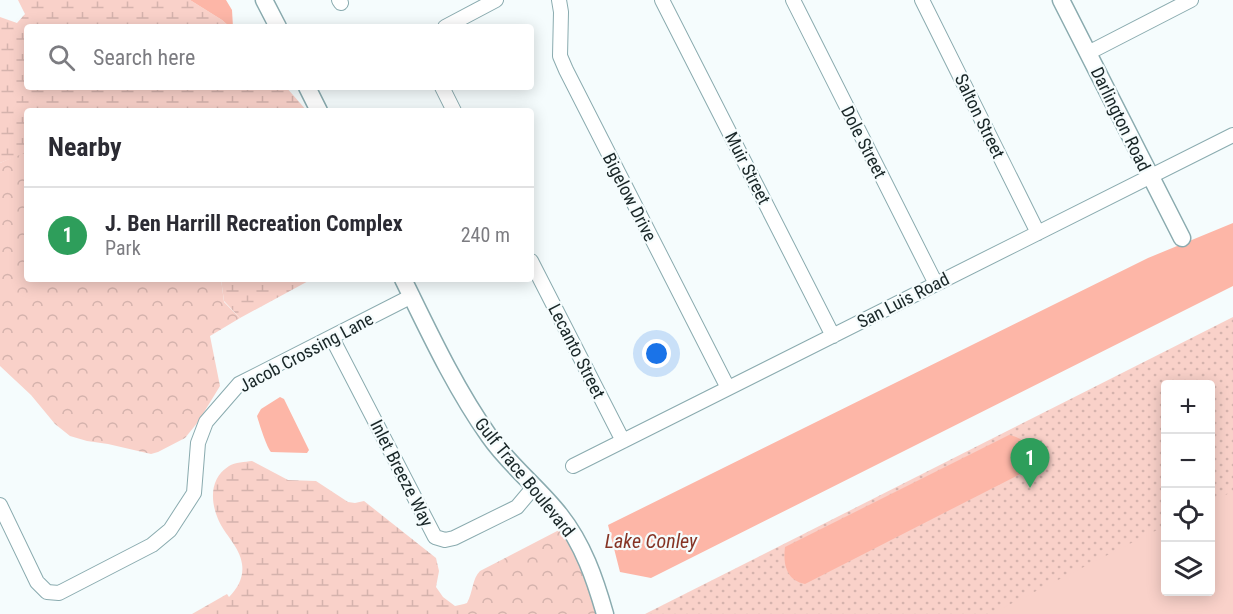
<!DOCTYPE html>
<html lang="en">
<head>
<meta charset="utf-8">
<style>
  body { margin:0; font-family:"Roboto Condensed",sans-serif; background:#f2f2f3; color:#2b2b33 }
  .controls { position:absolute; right:18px; bottom:18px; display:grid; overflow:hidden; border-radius:6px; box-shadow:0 3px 15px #0003 }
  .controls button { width:54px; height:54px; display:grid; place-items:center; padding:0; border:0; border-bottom:2px solid #e1e1e2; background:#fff; color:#2b2b33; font:30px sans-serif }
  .you { position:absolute; left:657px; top:354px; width:21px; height:21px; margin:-15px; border:4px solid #fff; border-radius:50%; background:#1a73e8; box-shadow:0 0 0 9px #1a73e833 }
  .badge { display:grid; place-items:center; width:39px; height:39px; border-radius:50%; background:#952c19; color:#fff; font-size:20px; font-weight:700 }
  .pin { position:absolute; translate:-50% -50px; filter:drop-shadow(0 2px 3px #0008) }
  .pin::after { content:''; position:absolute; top:32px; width:21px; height:18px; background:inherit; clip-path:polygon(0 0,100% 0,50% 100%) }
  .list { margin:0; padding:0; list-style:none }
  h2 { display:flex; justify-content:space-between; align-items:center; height:78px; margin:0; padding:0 24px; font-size:26px }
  h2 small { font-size:20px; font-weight:400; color:#7c7c81 }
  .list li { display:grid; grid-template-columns:39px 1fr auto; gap:18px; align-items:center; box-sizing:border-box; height:96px; padding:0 24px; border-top:2px solid #e1e1e2 }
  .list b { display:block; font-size:22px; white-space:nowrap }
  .list p { margin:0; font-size:20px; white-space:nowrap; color:#7c7c81 }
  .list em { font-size:20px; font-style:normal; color:#7c7c81 }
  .icon { flex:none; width:33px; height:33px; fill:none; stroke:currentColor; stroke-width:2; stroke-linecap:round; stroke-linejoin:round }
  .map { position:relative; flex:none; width:1233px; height:614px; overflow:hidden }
  .search { position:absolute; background:#fff; box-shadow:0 3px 15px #0003; left:24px; top:24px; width:510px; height:66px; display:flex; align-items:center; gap:15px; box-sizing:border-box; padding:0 21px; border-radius:6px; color:#7c7c81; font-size:22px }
  .panel { position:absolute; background:#fff; box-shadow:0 3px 15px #0003; left:24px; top:108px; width:510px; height:174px; border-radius:6px }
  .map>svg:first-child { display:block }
  .forest { fill:url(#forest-crowns) }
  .wetland { fill:url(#wetland-marsh) }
  .park { fill:url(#park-dots); fill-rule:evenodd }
  .garden { fill:#f9d1c9 }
  .water { fill:#fdb6a7 }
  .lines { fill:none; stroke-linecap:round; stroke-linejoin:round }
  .minor-casing { stroke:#8aabaf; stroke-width:16 }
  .tertiary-casing { stroke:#8aabaf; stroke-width:19 }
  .minor { stroke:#fff; stroke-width:14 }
  .tertiary { stroke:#fff; stroke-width:16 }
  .labels { text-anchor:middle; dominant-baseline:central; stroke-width:4.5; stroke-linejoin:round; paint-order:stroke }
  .street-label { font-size:18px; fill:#192627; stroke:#f5fcfd }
  .water-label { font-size:20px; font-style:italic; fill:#863425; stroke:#f5fcfd }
</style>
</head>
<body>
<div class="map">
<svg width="1233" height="614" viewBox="0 0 1233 614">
  <defs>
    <pattern id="forest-crowns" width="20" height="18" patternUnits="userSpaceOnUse" patternTransform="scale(1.5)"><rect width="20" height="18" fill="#f9d1c9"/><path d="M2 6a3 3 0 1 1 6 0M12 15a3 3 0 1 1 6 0" fill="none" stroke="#d5b3ad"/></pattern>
    <pattern id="wetland-marsh" width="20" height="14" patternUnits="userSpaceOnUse" patternTransform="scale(1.5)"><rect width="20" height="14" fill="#f9d1c9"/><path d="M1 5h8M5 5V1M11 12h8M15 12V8" fill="none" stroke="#d5b3ad"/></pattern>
    <pattern id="park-dots" width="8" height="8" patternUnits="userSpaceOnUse" patternTransform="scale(1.5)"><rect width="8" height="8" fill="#f9d1c9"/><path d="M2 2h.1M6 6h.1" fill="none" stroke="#d5b3ad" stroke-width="1.8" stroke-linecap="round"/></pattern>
  </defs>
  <rect width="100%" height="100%" fill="#f5fcfd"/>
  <!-- forest -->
  <path class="forest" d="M 24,152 L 27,152 L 27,279 L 221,279 L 224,302 L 240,318 L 210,336 L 220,386 L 198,422 L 185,438 L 158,452 L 151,454 L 108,444 L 87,441 L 70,436 L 55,424 L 31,395 L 0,366 L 0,163 Z
    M 561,529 L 581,564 L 597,614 L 464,614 L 464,604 L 467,603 C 473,592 472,579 480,571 Z"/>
  <!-- wetland -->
  <path class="wetland" d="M 18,0 L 190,0 L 222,20 L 230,27 L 27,27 L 27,87 L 286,87 L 307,111 L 27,111 L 27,152 L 0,163 L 0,17 L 17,23 L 25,14 Z
    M 221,279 L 312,279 L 240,318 L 224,301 Z
    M 252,461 L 288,480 L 316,481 L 348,502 L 355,503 L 364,501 L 436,558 L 439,571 L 436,587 L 443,597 L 455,606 L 464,604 L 464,614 L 192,614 L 227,594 L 229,597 C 238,588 244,577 242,564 C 240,547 224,534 218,519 C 210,500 210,478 229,466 C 235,462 245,462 252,461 Z"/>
  <!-- park -->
  <path class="park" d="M 1233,317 L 1233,614 L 645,614 ZM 1166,384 L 1210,384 L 1210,592 L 1166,592 Z"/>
  <!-- garden -->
  <path class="garden" d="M 1233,491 L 1233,614 L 991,614 L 1165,526 L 1166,592 L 1210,592 L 1211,503 Z"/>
  <!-- water -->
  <path class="water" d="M 190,0 L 226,0 L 232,10 L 233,27 L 230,27 L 222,20 Z
    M 1233,223 L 1233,286 L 651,578 L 620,572 L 608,525 L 1148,258 Z
    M 280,397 L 284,399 L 309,450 L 307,453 L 271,452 C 267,448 259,423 257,416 L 261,409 Z
    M 1009,435 C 1028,439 1033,451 1030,469 L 805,584 C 786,580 783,564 785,547 Z"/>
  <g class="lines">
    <!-- minor casing -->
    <g class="minor-casing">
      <path id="minor" d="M 339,0 L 341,3
        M 559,0 L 561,12 L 560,56 L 566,70 L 728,388
        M 662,0 L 833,336
        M 793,0 L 936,284
        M 922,0 L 1038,233
        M 445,27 L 496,0
        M 1088,53 L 1191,0
        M 442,87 L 454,111
        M 531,261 L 623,441
        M 332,338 L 435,537 L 445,540 L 454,538 L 517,507 L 533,488
        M 573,466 L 1233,135
        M 0,505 L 37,582 L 47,592 L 59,593 L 152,545 L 170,530 L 194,493 L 198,443 L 206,422 L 239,384 L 412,296"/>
    </g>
    <!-- tertiary casing -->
    <g class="tertiary-casing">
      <path id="tertiary" d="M 264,0 L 278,27
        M 1061,0 L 1182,238
        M 307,87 L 319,111
        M 403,279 C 429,332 455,388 489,436 C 509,465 538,487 560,515 C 583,544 595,579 605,614"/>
    </g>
    <!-- minor -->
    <use href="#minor" class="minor"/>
    <!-- tertiary -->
    <use href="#tertiary" class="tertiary"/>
  </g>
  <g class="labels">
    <!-- street labels -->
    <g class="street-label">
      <text transform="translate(980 116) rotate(64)">Salton Street</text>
      <text transform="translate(1121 119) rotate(64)">Darlington Road</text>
      <text transform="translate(864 142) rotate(63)">Dole Street</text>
      <text transform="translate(748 168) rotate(63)">Muir Street</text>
      <text transform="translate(630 197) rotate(63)">Bigelow Drive</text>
      <text transform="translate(903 300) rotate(-27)">San Luis Road</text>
      <text transform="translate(577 351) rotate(63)">Lecanto Street</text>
      <text transform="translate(306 352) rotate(-28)">Jacob Crossing Lane</text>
      <text transform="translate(402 473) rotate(63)">Inlet Breeze Way</text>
      <text transform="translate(525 477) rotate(51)">Gulf Trace Boulevard</text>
    </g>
    <!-- water labels -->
    <g class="water-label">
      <text x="651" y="541">Lake Conley</text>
    </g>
  </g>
</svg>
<div class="controls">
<button>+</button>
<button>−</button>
<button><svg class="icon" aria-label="locate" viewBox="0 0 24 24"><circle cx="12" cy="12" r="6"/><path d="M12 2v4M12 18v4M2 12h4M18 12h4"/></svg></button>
<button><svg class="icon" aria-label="layers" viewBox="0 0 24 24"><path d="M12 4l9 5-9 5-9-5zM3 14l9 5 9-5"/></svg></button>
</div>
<div class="you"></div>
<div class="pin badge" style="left:1030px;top:488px;background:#2e9e5b">1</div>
<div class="search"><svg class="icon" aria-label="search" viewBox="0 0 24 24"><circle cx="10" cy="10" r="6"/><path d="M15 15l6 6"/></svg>Search here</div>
<section class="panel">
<h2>Nearby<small></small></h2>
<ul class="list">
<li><span class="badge" style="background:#2e9e5b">1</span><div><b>J. Ben Harrill Recreation Complex</b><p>Park</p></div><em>240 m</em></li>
</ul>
</section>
</div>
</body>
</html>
